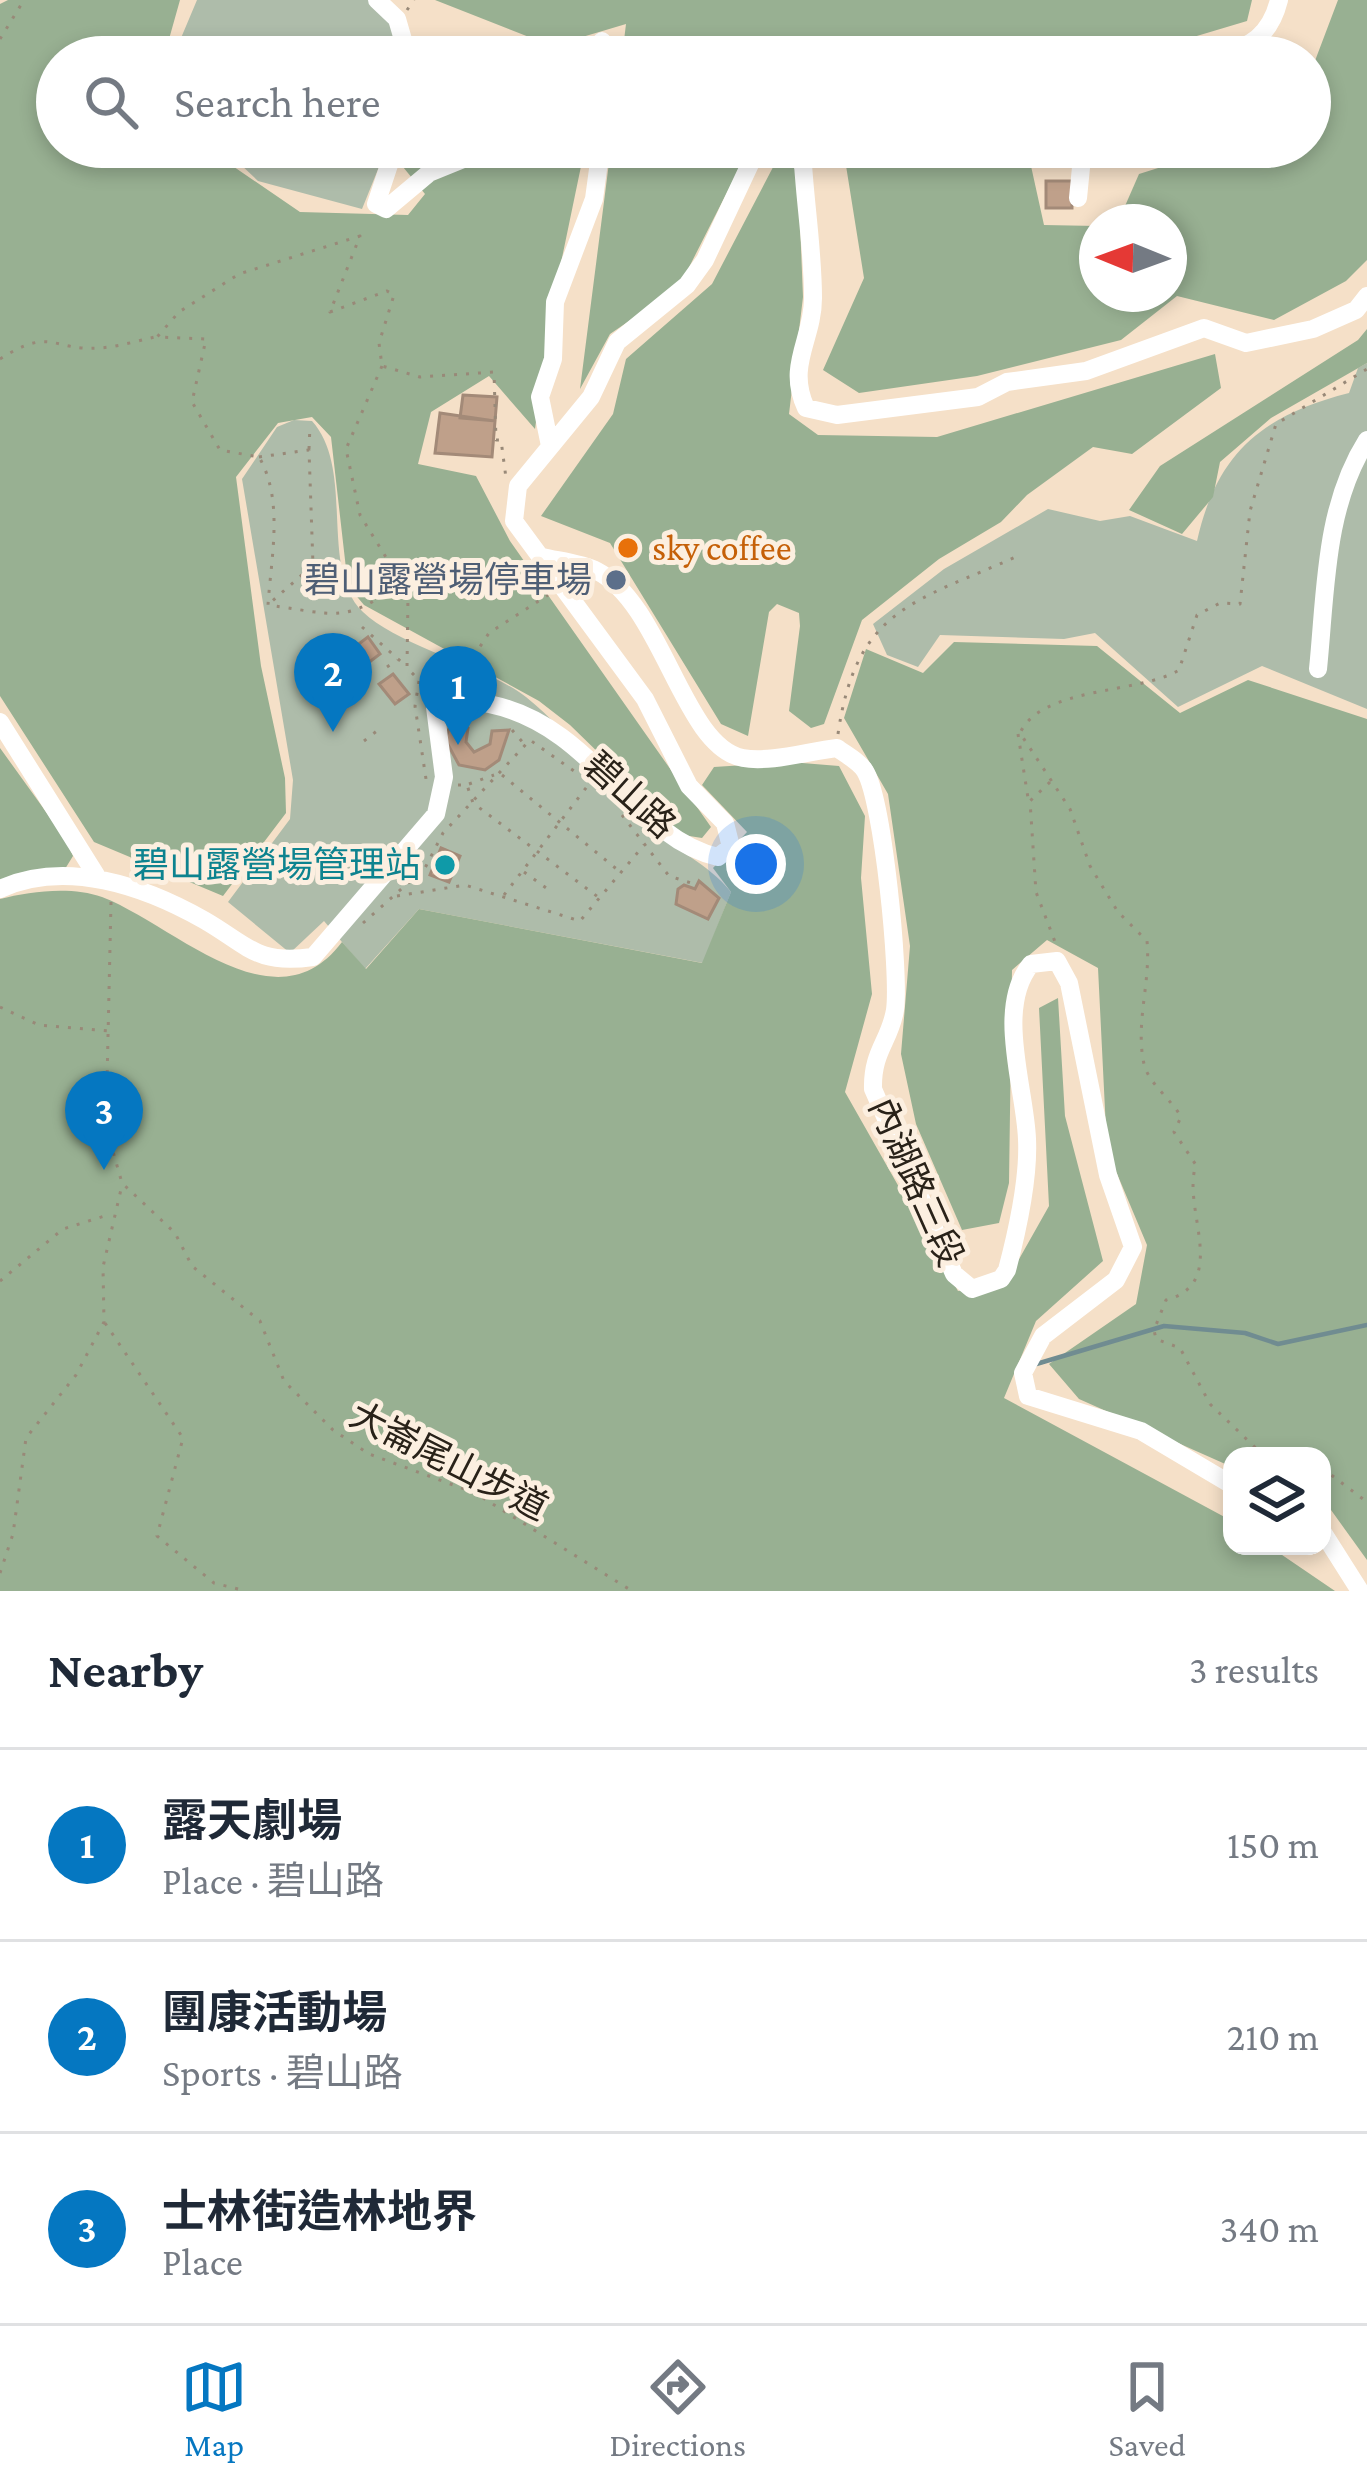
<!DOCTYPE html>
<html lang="en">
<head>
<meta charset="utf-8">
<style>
  body { margin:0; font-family:"Crimson Pro","Noto Sans TC",serif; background:#f6f6f7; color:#1f2937 }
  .controls { position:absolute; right:36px; bottom:36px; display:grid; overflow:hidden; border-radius:24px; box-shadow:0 6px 18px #0003 }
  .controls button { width:108px; height:108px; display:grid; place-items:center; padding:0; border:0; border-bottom:3px solid #e0e1e3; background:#fff; color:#1f2937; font:60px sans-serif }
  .compass { position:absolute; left:1079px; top:204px; width:108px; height:108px; border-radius:50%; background:#fff; box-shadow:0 6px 18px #0003; rotate:271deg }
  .you { position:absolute; left:756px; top:864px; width:42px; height:42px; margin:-30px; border:9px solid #fff; border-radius:50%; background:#1a73e8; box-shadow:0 0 0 18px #1a73e833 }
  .badge { display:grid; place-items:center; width:78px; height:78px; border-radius:50%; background:#0577c1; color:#fff; font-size:39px; font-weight:700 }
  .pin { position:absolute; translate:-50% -99px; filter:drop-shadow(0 3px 6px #0008) }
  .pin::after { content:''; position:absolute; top:63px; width:42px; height:36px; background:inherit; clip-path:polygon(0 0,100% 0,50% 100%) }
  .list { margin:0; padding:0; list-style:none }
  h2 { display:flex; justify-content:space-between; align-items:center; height:156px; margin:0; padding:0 48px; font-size:51px }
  h2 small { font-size:39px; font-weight:400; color:#747a83 }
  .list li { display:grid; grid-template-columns:78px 1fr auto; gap:36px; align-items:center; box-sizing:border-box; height:192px; padding:0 48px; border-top:3px solid #e0e1e3 }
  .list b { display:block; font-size:45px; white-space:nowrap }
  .list p { margin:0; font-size:39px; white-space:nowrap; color:#747a83 }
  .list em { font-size:39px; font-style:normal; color:#747a83 }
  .icon { flex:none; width:66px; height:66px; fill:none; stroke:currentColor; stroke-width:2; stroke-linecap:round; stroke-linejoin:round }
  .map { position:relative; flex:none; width:1367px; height:1591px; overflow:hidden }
  .search { position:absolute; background:#fff; box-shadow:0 6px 18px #0003; left:36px; right:36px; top:36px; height:132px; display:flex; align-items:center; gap:30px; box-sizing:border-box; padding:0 42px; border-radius:66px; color:#747a83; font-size:45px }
  .sheet { height:732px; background:#fff }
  nav { display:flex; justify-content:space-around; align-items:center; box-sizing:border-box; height:168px; border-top:3px solid #e0e1e3; background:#fff; font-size:33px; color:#747a83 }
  nav a { display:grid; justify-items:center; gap:6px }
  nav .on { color:#0577c1 }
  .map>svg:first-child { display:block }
  .green { fill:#aebcaa }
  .forest { fill:#98b092 }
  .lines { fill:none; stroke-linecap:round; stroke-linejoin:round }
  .stream { stroke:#708c91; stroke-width:4.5 }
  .building { fill:#bfa08a; stroke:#a38a78; stroke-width:3 }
  .path { stroke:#988978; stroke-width:3; stroke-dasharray:3 9; stroke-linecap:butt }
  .minor { stroke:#fff; stroke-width:18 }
  .food-dot { fill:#e8710a; stroke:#fcefe0; stroke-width:4.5 }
  .service-dot { fill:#5c6f8a; stroke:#fcefe0; stroke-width:4.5 }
  .culture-dot { fill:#0f9aa8; stroke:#fcefe0; stroke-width:4.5 }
  .labels { text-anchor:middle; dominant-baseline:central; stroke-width:10; stroke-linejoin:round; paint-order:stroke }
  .food-label { font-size:36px; fill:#c56008; stroke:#fcefe0; text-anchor:start }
  .service-label { font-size:36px; fill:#4e5e75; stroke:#fcefe0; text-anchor:end }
  .street-label { font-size:36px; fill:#292219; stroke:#fcefe0 }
  .culture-label { font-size:36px; fill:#0d838f; stroke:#fcefe0; text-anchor:end }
</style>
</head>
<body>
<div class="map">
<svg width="1367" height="1591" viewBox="0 0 1367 1591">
  <rect width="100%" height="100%" fill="#f5e0c8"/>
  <!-- green -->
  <path class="green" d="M 197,0 L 379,0 L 404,57 L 173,57 Z
    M 222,147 L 387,147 L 362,209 L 258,181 Z
    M 1367,363 L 1367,709 L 1262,666 L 1178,707 L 1095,633 L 1064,639 L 940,635 L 918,667 L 887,655 L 873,624 L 944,569 L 1048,509 L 1100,521 L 1130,516 L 1197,541 C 1217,452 1263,415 1349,393 L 1358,368 Z
    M 294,420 L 312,421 C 356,470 318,569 363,612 C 398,646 488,667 526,697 C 571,733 606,784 647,824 C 675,851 708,863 731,892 L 703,963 L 419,909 L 365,969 L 324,921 L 290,953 L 228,902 L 290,819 L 293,780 L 242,479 L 277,427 Z"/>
  <!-- forest -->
  <path class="forest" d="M 8,0 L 180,0 L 164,57 L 57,57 L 57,147 L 205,147 L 300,212 L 408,215 L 425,194 L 399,162 L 408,147 L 585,147 L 551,311 L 535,429 L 489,376 L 431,412 L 418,464 L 476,476 L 510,541 L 711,827 L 702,838 L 683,835 L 570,725 L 539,701 L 364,605 L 348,586 L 331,437 L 312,417 L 278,423 L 236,477 L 261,666 L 285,778 L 286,813 L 223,896 L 94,842 L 0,696 L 0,4 Z
    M 435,0 L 1252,0 L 1247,21 L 1170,44 L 1145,57 L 622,57 L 626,24 L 552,46 Z
    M 1338,0 L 1367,0 L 1367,260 L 1346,281 L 1274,320 L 1177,296 L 1121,340 L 977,376 L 859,393 L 823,370 L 864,278 L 843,147 L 1071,147 L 1074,161 L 1031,166 L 1044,225 L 1097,226 L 1097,294 L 1169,294 L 1169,222 L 1118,222 L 1139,174 L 1225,147 L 1310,147 L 1310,74 Z
    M 611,147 L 750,147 L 679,287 L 610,334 L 580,389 Z
    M 782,150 L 798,174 L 803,297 L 789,414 L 818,435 L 937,437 L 1215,354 L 1221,388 L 1132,454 L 1093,447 L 1027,495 L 1001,522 L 939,559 L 862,620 L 824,724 L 811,728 L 789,711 L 800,626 L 799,613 L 777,604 L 769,612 L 748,736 L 721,724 L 610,543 L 541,516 L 613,414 L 626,359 L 712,284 Z
    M 1367,329 L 1367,363 L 1271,418 L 1220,462 L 1213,497 L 1182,534 L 1129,510 L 1160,466 L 1358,340 Z
    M 954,642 L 1097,646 L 1180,713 L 1248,680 L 1367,719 L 1367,1560 L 1331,1510 L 1322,1506 L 1322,1456 L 1232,1456 L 1232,1467 L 1079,1399 L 1049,1364 L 1136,1304 L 1147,1245 L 1107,1150 L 1098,968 L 1047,940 L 1012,970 L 1009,1183 L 999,1223 L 962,1230 L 916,1124 L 901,1054 L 910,946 L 888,794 L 844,718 L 866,649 L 923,673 Z
    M 0,748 L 67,841 L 73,856 L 65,869 L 0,880 Z
    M 790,762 L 839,766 L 865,816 L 861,878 L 872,994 L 845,1092 L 958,1291 L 1005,1284 L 1049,1206 L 1039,1008 L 1058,998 L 1065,1116 L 1103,1261 L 1036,1321 L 1004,1398 L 1232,1521 L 1232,1546 L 1269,1546 L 1335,1591 L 0,1591 L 0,899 C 30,891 72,886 102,897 C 175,925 275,1031 342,942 L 366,969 L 419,909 L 702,963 L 731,892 L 713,868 L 747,832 L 702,785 L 714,767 Z"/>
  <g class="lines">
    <!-- stream -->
    <path class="stream" d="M 1253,57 L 1268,40
      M 1033,1365 L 1164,1326 L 1245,1333 L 1278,1344 L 1367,1325"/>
  </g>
  <!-- building -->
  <path class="building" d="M 1046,181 L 1072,181 L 1072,208 L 1046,208 Z
    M 463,395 L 497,397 L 495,421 L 460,418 Z
    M 440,413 L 495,421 L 492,457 L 435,453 Z
    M 368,637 L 380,654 L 368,663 L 356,646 Z
    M 343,655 L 355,672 L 342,681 L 330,664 Z
    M 393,674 L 409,694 L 395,704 L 379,684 Z
    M 453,719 L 468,728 L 466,742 L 474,752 L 490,744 L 492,731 L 509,730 L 499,760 L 485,770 L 459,765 L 445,739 Z
    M 441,848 L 460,856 L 449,882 L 430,875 Z
    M 699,881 L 719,898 L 708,919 L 676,904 L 678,889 L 684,885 L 695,889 Z"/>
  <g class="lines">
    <!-- path -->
    <path class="path" d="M 407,10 L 414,0
      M 0,39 L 24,0
      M 0,359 C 52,326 51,351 99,348 C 117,347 137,341 155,337
      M 382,366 L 346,449 L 360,515 L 400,580
      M 309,449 L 310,426
      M 259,457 L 309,450 L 313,565 L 269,604
      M 362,627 L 406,666
      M 387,667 L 397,660
      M 419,681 L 415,706 L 426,779
      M 475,686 L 464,671 L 489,633 L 548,595
      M 431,692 L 407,668 L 408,594 L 401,582 C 346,625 335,614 268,605 C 271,558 284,500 259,457 L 220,450 L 192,402 L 206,339 L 157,337 L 179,312 L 239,274 L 360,236 L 330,312 L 387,291 L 394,295 L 379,343 L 382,366 L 420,377 L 494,372 L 496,440 L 501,440 L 506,478
      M 512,730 L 525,745
      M 838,734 C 856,608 915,602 1018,556
      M 1018,734 L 1028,798
      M 364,741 L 378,730
      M 502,775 L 619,871
      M 1050,782 L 1030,801 L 1036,892 L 1057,947
      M 469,784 L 494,775
      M 458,785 L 467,785 L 473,803 L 598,897
      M 622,815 L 669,876 L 691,883
      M 524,872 L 553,893
      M 504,895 L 589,784
      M 397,896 L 465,885 L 580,921 L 644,845
      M 111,902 L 106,1127 L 122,1183 L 175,1233 L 192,1266 L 260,1321 L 284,1381 L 333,1430 L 369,1454 L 475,1493 L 632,1591
      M 363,923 L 425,868 L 443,833 L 530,740 L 581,776
      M 0,1007 L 39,1025 L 109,1031
      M 0,1281 L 63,1229 L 111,1214
      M 105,1323 L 183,1438 L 157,1536 L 214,1583 L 246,1591
      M 1264,1456 L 1210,1404 L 1180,1348 L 1156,1339 L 1154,1330 L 1166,1300 C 1231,1283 1181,1208 1196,1165 L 1174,1132 L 1181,1117 C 1173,1101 1148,1083 1144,1064 C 1135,1023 1151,982 1147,941 L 1118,912 L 1090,866 L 1070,809 L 1020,733 C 1042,686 1140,694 1179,670 L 1197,615 L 1220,603 L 1240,604 L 1250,511 L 1276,424 L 1367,369
      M 1322,1468 L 1367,1502
      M 0,1573 L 13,1534 L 26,1438 L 76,1375 L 104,1322 L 103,1267 L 122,1185"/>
    <!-- minor -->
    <path class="minor" d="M 377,0 L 397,19 L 408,57
      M 586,57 L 602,41 L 608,57
      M 1218,57 C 1251,46 1270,36 1279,0
      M 395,147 L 376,204 L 386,209 L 429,173 L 493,147
      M 802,147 C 804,197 813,248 813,298 C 813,340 786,365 806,408 L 837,415 L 978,397 L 1007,382 L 1086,371 L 1204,328 L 1246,343 L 1313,329 L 1356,310 L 1367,296
      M 1078,198 L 1083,147
      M 550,446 L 540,397 L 553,359 L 555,302 L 594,199 L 601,147
      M 542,557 C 559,561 581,563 597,571 C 663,605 683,747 743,758 C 770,763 809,751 837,748 C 845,754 860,762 865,771 C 883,800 900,974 895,1010 C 890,1041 872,1051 873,1089 L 954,1274 L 972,1289 L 1001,1279 L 1007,1270 C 1017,1232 1029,1179 1027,1139 C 1025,1087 995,1008 1031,964 L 1057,961 L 1069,983 L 1108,1175 L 1133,1247 L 1116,1280 L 1043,1336 L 1023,1373 L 1028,1396 L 1141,1431 L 1232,1485
      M 1318,669 C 1326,591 1324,508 1367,440
      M 0,722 L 96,875
      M 0,889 C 66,859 144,886 204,920 C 249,946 256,965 313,957 L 436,814 L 444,777 L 435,707 C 450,697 470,700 489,704 C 596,726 633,838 718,857 L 731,847 L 725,823 L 689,786 L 645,699 L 514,521 L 518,486 L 591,397 L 617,342 L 687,285 L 705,260 L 758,147
      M 1322,1531 L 1360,1591"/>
  </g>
  <!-- markers -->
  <circle class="food-dot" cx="628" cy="548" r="12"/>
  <circle class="service-dot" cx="616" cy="580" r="12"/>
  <circle class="culture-dot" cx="445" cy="865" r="12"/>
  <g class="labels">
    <!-- food labels -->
    <g class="food-label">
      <text x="652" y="548">sky coffee</text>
    </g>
    <!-- service labels -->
    <g class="service-label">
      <text x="592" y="580">碧山露營場停車場</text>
    </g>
    <!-- street labels -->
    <g class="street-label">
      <text transform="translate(630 795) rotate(42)">碧山路</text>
      <text transform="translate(916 1182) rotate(66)">內湖路三段</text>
      <text transform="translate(449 1461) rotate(27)">大崙尾山步道</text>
    </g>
    <!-- culture labels -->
    <g class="culture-label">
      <text x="421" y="865">碧山露營場管理站</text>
    </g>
  </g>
</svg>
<div class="controls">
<button><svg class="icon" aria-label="layers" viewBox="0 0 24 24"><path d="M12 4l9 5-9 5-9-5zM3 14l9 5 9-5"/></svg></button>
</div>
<svg class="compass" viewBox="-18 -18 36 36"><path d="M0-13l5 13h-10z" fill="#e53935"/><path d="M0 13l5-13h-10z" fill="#747a83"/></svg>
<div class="you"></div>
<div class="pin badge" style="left:458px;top:745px">1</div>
<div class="pin badge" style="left:333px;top:732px">2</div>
<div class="pin badge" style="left:104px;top:1170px">3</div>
<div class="search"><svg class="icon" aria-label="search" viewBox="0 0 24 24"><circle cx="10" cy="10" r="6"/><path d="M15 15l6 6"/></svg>Search here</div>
</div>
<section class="sheet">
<h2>Nearby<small>3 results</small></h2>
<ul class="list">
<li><span class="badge">1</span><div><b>露天劇場</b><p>Place · 碧山路</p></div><em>150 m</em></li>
<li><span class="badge">2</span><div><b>團康活動場</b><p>Sports · 碧山路</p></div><em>210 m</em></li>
<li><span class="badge">3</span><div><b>士林街造林地界</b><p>Place</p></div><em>340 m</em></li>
</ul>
</section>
<nav>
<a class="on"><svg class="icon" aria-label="map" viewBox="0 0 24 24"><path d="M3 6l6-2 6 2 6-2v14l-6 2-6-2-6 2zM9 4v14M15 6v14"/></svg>Map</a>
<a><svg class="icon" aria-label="directions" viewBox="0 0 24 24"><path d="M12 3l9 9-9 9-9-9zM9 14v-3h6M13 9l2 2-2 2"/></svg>Directions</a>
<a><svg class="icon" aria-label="saved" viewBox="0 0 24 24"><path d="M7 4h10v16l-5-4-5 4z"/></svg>Saved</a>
</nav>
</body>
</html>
